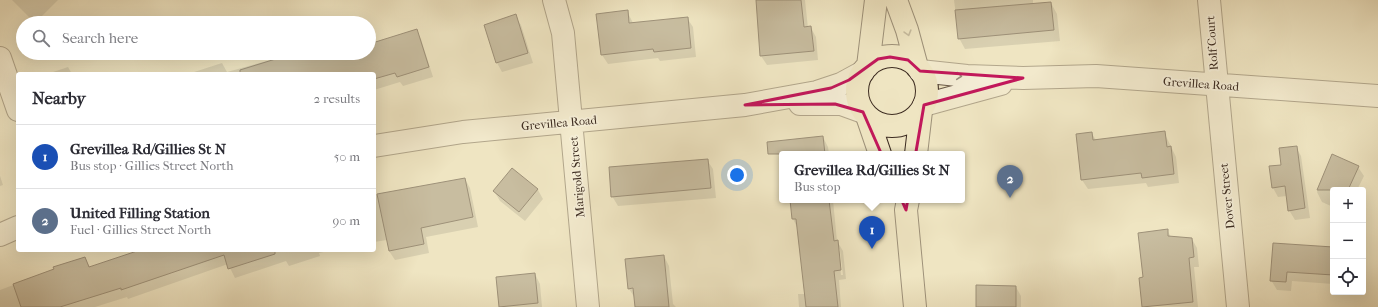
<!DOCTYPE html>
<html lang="en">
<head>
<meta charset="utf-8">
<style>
  body { margin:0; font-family:"IM FELL French Canon",serif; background:#f7f7f7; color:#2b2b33 }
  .controls { position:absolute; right:12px; bottom:12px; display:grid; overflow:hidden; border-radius:4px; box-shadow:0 4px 16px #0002 }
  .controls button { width:36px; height:36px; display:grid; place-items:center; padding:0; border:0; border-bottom:1px solid #e1e1e2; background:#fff; color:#2b2b33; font:20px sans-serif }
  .you { position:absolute; left:737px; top:175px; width:14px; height:14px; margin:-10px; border:3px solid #fff; border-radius:50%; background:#1a73e8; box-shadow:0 0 0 6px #1a73e833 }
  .badge { display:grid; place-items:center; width:26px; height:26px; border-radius:50%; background:#8f2418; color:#fff; font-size:13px; font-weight:700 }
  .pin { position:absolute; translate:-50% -33px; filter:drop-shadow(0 1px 2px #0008) }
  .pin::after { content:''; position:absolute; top:21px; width:14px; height:12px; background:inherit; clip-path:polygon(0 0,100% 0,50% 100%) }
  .popup { position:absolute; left:779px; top:151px; width:186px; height:52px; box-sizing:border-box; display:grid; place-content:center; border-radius:4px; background:#fff; filter:drop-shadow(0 1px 3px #0005); font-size:13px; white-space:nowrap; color:#7c7c81 }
  .popup b { font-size:15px; color:#2b2b33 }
  .popup::after { content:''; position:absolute; left:50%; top:100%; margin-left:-8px; border:8px solid transparent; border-top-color:#fff }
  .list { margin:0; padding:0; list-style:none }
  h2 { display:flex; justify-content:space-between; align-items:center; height:52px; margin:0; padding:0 16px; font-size:17px }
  h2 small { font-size:13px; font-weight:400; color:#7c7c81 }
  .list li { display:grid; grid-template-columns:26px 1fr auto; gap:12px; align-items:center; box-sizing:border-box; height:64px; padding:0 16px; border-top:1px solid #e1e1e2 }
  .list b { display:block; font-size:15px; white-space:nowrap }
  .list p { margin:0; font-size:13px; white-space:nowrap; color:#7c7c81 }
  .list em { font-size:13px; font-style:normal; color:#7c7c81 }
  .icon { flex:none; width:22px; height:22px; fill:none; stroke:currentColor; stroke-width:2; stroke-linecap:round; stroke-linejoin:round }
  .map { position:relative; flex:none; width:1378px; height:307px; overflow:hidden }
  .search { position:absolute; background:#fff; box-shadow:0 4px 16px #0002; left:16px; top:16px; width:360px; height:44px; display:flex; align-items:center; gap:10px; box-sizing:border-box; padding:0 14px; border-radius:22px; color:#7c7c81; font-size:15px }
  .panel { position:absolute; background:#fff; box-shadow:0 4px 16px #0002; left:16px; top:72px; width:360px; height:180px; border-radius:4px }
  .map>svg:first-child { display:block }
  .shadow { fill:#0003; fill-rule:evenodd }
  .building { fill:#9a8c75; stroke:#3d2c21 }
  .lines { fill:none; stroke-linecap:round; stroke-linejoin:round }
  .minor-casing { stroke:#6a5a49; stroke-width:24 }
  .major-casing { stroke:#3d2c21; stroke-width:24 }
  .minor { stroke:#f5eed7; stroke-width:22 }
  .major { stroke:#efe5c2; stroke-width:22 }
  .oneway { stroke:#968872 }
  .oneway2 { stroke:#998d7c }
  .marked { fill:none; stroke:#c2185b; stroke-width:3; stroke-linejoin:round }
  .labels { text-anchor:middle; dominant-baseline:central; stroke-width:3.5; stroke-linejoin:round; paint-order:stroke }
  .street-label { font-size:12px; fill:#3d2c21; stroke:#f5eed7 }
</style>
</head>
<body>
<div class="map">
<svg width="1378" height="307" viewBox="0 0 1378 307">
  <rect width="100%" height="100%" fill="#efe5c2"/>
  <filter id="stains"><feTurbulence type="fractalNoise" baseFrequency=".005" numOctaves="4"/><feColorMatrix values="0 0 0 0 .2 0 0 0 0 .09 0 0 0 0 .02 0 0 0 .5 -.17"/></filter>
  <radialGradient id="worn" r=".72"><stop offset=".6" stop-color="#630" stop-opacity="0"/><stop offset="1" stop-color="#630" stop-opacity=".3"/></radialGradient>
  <!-- shadow -->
  <path class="shadow" d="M 12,0 L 58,0 L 35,23 Z
    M 757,0 L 805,0 L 808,28 L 811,28 L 816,37 L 818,60 L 767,65 L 761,56 Z
    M 954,0 L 1033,0 L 1033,4 L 1051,3 L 1057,14 L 1060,41 L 965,49 L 959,38 Z
    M 627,11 L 633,23 L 687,18 L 693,27 L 696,57 L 660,61 L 658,58 L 608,64 L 602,55 Z
    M 515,16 L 521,25 L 533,63 L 502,72 L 497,63 Z
    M 416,30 L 421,39 L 433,77 L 403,86 L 400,82 L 374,90 L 374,74 L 191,73 L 222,63 L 227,72 L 296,53 L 369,53 L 369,45 Z
    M 68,67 L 72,74 L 47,74 Z
    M 1164,132 L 1176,157 L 1179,183 L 1148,187 L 1146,183 L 1088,189 L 1082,180 L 1092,134 L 1096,140 Z
    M 823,137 L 828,147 L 829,154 L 798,154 Z
    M 1296,147 L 1301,156 L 1310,218 L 1295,220 L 1289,210 L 1287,196 L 1278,197 L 1273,188 L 1282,166 Z
    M 1332,156 L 1358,167 L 1364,176 L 1357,190 L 1333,190 L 1333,207 L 1322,202 L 1317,192 Z
    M 707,160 L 713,169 L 716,198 L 618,206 L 612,196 Z
    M 512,169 L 538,190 L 543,199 L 525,221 L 500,201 L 494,191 Z
    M 0,176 L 3,185 L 0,186 Z
    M 465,179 L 470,188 L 478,227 L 426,237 L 429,253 L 395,260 L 389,251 L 387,240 L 374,242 L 374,195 Z
    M 791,200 L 833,200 L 837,241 L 843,251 L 846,279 L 839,280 L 841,307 L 799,307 L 798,294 L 805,294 L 798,229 L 793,219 ZM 838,248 L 840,250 L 843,275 L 841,275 Z
    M 1167,230 L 1171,237 L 1192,239 L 1197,248 L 1199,267 L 1194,267 L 1198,307 L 1143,306 L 1144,278 Z
    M 1274,245 L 1333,248 L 1333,284 L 1292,281 L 1291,291 L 1277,290 L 1271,280 Z
    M 140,250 L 333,250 L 319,253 L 320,256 L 289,266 L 286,261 L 235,278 L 228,264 L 128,299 L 127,297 L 95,307 L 0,307 L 0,290 L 85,258 L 90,267 Z
    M 664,256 L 669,266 L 673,304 L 676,307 L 636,307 L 635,298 L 629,289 Z
    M 535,274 L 540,284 L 542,307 L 500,307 L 497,278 Z
    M 1016,287 L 1021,296 L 1021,307 L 977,307 Z"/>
  <!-- building -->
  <path class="building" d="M 756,0 L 801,0 L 804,27 L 811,26 L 814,51 L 760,56 Z
    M 1051,2 L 1054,30 L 958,39 L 955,10 Z
    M 628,10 L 629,23 L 688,17 L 691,48 L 654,52 L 653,49 L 601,55 L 596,14 Z
    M 516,14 L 528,53 L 496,63 L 484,25 Z
    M 417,29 L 429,67 L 397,77 L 395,73 L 374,79 L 374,74 L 240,74 L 240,70 L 295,53 L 369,53 L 369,44 Z
    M 1165,131 L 1167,147 L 1171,146 L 1174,174 L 1142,178 L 1141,173 L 1081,180 L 1076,134 L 1092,132 L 1093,140 Z
    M 823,136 L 825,154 L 768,154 L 767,142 Z
    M 1297,146 L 1305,208 L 1288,211 L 1285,186 L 1272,188 L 1269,166 L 1281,165 L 1279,148 Z
    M 1332,154 L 1359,166 L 1348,190 L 1317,190 Z
    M 708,159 L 711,188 L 611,197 L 609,167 Z
    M 512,168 L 538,189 L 519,212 L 493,191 Z
    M 465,178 L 473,217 L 421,228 L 424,244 L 389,251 L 377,194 Z
    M 790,200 L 829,200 L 834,241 L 838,240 L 841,270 L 834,271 L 838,307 L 806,307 L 796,219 L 792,219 Z
    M 1168,229 L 1168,236 L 1192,238 L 1194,257 L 1189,258 L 1193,302 L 1142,307 L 1139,278 L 1143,277 L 1138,233 Z
    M 1273,243 L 1333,247 L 1333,275 L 1287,272 L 1286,282 L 1270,281 Z
    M 140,250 L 275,250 L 275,254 L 228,269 L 224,255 L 121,290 L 121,288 L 60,307 L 21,307 L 13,284 L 54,269 L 53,267 L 85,257 L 89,267 Z
    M 664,255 L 669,307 L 635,307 L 633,288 L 628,289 L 625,259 Z
    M 535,273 L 538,303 L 499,307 L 496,277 Z
    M 976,285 L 1016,286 L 1016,307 L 976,307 Z"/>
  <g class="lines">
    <!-- minor casing -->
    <g class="minor-casing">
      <path id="minor" d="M 554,0 L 563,33 L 588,307
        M 1209,0 L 1238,307
        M 0,58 L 18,110
        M 920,71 L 967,76 L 1023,78 L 1096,76 L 1378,96
        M 800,104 L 841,104 L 863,112
        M 924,105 L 1001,84
        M 374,146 L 463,132 L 745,105 L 817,92 L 841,84 L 863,72
        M 0,235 L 18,227"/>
    </g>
    <!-- major casing -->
    <g class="major-casing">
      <path id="major" d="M 896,0 L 907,30 L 917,67
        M857 91a35 35 0 1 1 70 0a35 35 0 1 1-70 0Z
        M 868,66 L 876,0
        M 867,116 L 880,154
        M 916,154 L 921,111
        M 908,200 L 906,210 L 915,307"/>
    </g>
    <!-- minor -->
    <use href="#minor" class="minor"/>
    <!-- major -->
    <use href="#major" class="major"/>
  </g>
  <!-- one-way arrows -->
  <defs><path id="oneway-chevron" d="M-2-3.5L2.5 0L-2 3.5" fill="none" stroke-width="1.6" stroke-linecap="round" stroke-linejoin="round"/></defs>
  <use class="oneway" href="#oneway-chevron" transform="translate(908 33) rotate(74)"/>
  <use class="oneway2" href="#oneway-chevron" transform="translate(959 76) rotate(5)"/>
  <!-- marked area -->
  <path d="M0 0H1378V307H0ZM 890,57 L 908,60 L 920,71 L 1023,78 L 924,105 L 906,210 L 863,112 L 835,104 L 745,105 L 831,88 L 849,80 L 878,59 Z" fill="#efe5c2" fill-opacity=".55" fill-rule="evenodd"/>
  <path class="marked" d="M 890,57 L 908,60 L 920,71 L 1023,78 L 924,105 L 906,210 L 863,112 L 835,104 L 745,105 L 831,88 L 849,80 L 878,59 Z"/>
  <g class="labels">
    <!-- street labels -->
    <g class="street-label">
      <text transform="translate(1212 43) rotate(-94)">Rolf Court</text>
      <text transform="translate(1201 84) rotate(4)">Grevillea Road</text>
      <text transform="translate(559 123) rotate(-5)">Grevillea Road</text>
      <text transform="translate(577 177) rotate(-95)">Marigold Street</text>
      <text transform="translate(1227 196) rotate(-96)">Dover Street</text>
    </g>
  </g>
  <rect width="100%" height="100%" filter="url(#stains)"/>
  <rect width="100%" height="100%" fill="url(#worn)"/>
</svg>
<div class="controls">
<button>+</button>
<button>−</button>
<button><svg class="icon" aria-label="locate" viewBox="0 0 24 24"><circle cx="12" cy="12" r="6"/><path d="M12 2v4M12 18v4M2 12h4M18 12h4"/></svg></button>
</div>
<div class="you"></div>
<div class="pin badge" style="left:872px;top:249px;background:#1a4fb4">1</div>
<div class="popup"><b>Grevillea Rd/Gillies St N</b>Bus stop</div>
<div class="pin badge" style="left:1010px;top:198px;background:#5c6f8a">2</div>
<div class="search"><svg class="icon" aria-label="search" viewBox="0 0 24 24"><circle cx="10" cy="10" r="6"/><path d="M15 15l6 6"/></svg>Search here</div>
<section class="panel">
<h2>Nearby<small>2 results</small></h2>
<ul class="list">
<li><span class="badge" style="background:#1a4fb4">1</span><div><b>Grevillea Rd/Gillies St N</b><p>Bus stop · Gillies Street North</p></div><em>50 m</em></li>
<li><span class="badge" style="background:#5c6f8a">2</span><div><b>United Filling Station</b><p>Fuel · Gillies Street North</p></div><em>90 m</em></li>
</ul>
</section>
</div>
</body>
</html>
